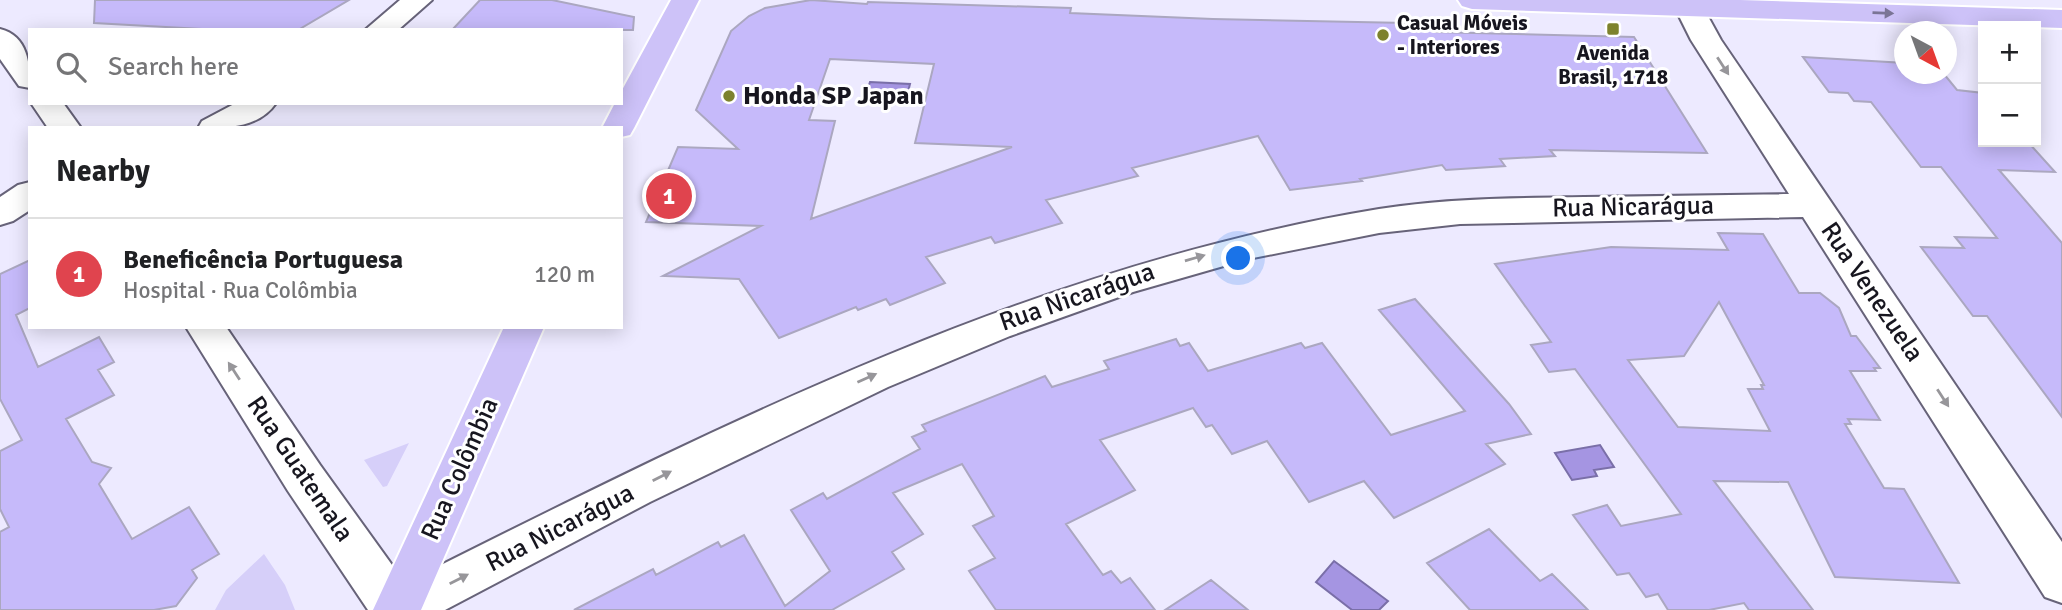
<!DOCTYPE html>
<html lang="en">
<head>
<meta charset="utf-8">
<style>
  body { margin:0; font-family:Signika,sans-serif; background:#f2f2f2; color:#202124 }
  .controls { position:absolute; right:21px; top:21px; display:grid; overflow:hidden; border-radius:0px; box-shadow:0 4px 18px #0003 }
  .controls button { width:63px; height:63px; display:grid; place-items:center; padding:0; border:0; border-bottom:2px solid #e0e0e0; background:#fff; color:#202124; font:35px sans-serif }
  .compass { position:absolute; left:1894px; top:21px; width:63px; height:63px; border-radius:50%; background:#fff; box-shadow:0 4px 18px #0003; rotate:139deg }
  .you { position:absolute; left:1239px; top:259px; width:24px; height:24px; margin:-18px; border:5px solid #fff; border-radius:50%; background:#1a73e8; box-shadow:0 0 0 10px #1a73e833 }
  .badge { display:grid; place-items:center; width:46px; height:46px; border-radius:50%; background:#111827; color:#fff; font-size:23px; font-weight:700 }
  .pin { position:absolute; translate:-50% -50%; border:4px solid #fff; box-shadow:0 2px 7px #0006 }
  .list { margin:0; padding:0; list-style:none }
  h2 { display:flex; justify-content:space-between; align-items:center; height:91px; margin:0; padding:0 28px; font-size:30px }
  h2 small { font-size:23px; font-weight:400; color:#757577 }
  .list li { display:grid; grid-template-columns:46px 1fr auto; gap:21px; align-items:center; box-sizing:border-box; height:112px; padding:0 28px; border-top:2px solid #e0e0e0 }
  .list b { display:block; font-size:26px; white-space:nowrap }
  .list p { margin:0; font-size:23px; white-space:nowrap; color:#757577 }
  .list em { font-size:23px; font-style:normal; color:#757577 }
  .icon { flex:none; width:38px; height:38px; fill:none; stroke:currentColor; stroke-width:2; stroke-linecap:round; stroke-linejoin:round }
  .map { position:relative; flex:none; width:2062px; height:610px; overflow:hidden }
  .search { position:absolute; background:#fff; box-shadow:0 4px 18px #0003; left:28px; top:28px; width:595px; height:77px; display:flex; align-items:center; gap:18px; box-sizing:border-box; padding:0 24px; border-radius:0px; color:#757577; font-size:26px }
  .panel { position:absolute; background:#fff; box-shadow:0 4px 18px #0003; left:28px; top:126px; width:595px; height:203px; border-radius:0px }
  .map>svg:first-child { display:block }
  .green { fill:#d6cff9 }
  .water { fill:#a595e2; stroke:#7a6fa8; stroke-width:2 }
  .building { fill:#c6bafa; stroke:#aba7c0; stroke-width:2; fill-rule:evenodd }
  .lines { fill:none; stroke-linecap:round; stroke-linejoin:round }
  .minor-casing { stroke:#676379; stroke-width:4 }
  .major-casing { stroke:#fff; stroke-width:4 }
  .minor { fill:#fff; fill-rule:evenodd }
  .major { fill:#cdc2f8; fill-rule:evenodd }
  .oneway { fill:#7b7596 }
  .oneway2 { fill:#97969a }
  .poi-dot { fill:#7d822d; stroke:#fff; stroke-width:2.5 }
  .labels { text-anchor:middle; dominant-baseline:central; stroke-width:6; stroke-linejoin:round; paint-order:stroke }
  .far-poi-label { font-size:21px; font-weight:bold; fill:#17161f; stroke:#fff; text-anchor:start }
  .poi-label { font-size:26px; font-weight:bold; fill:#17161f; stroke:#fff; text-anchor:start }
  .street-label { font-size:26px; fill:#17161f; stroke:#fff }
</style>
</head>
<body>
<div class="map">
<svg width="2062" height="610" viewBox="0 0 2062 610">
  <rect width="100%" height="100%" fill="#edeaff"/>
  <!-- green -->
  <path class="green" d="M 409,443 L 387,486 L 383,487 L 364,460 Z
    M 264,554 L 285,585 L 295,610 L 215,610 L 226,590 Z"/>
  <!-- water -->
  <path class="water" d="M 870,82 L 910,84 L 907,96 L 866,94 Z
    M 1600,445 L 1614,467 L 1594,470 L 1597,476 L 1572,480 L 1555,453 Z
    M 1334,561 L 1388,601 L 1379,610 L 1352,610 L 1316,582 Z"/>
  <!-- building -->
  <path class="building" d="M 95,0 L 349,0 L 298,30 L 220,30 L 94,23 Z
    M 480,0 L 552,0 L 634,17 L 633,30 L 452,30 Z
    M 811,0 L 867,4 L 868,2 L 1071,8 L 1070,13 L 1213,19 L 1407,23 L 1409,27 L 1433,28 L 1434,32 L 1634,37 L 1707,153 L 1550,150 L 1555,156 L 1500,159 L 1505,166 L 1446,170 L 1442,165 L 1360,179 L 1362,181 L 1290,190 L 1258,136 L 1132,168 L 1138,176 L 1046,200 L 1062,223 L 995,243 L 991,237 L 926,257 L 945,283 L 890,305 L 886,299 L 858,310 L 856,307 L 779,338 L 739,279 L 663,276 L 761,226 L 646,222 L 678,147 L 738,149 L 696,110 L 731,31 L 749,16 L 765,8 ZM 830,59 L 934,64 L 915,143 L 1012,147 L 811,219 L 835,121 L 809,120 Z
    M 1803,57 L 1905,63 L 1905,74 L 1944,74 L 1957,90 L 1983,93 L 1983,142 L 2028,142 L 2055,172 L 1999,170 L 2062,243 L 2062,417 L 1987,316 L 1973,316 L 1921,247 L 1964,248 L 1955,237 L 1997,238 L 1941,167 L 1921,167 L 1871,102 L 1854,101 L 1848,93 L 1829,92 Z
    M 1718,233 L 1763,234 L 1799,293 L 1820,293 L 1839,308 L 1851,336 L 1856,336 L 1880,368 L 1874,368 L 1876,371 L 1850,371 L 1880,420 L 1848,419 L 1851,424 L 1845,424 L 1884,488 L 1904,489 L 1959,583 L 1835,577 L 1788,482 L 1714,481 L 1813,610 L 1749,610 L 1744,603 L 1709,610 L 1668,610 L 1658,594 L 1646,597 L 1629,573 L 1617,575 L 1573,515 L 1607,505 L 1621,526 L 1681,514 L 1575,369 L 1549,372 L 1531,345 L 1551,342 L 1495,264 L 1611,247 L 1728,250 ZM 1719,302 L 1764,385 L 1761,385 L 1763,389 L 1748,389 L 1770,431 L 1678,427 L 1628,360 L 1684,356 Z
    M 30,260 L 30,308 L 16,315 L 38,367 L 99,337 L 114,362 L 98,370 L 114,395 L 66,419 L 92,462 L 111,468 L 99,484 L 132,539 L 189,507 L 219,554 L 192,570 L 197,578 L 176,606 L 154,610 L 0,610 L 0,532 L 9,527 L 0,509 L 0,451 L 22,440 L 0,399 L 0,274 Z
    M 1415,299 L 1509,404 L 1531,434 L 1486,444 L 1505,464 L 1394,518 L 1364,481 L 1309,502 L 1267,441 L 1232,454 L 1212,425 L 1206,427 L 1193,408 L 1100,440 L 1135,490 L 1066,524 L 1103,575 L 1111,571 L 1121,583 L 1130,578 L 1155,610 L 996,610 L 969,571 L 995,558 L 973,526 L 994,516 L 962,464 L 893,493 L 923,534 L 892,552 L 904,569 L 832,610 L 574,610 L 653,569 L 656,575 L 718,542 L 721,547 L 744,535 L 785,606 L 830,571 L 791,510 L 823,493 L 827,499 L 920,449 L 912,437 L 926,431 L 922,425 L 1045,376 L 1052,387 L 1109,369 L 1104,361 L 1176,339 L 1180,346 L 1189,343 L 1208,371 L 1301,343 L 1305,348 L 1322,343 L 1391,435 L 1465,411 L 1379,310 Z
    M 1489,529 L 1540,581 L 1552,574 L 1588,610 L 1470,610 L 1427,563 Z
    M 1211,580 L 1248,610 L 1165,610 Z"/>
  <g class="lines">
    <!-- minor casing -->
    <g class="minor-casing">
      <path id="minor" d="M 400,0 L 432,0 L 398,30 L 365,30 Z
        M 1671,0 L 1699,0 L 1721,40 L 2062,542 L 2062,603 L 2045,597 L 1803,217 L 1460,224 L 1379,233 L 1248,259 L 1133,292 L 1010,336 L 888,387 L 650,502 L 445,610 L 368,610 L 288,491 L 186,327 L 226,327 L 320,465 L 405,583 C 717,427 1031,266 1379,209 C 1446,198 1516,198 1584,197 C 1652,196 1720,195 1789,194 L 1691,40 Z
        M 0,29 C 28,36 30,64 30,88 L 19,86 L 0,59 Z
        M 31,103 L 63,103 L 81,128 L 48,128 Z
        M 236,103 L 276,103 C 258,129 225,128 198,128 L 202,121 Z
        M 30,182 L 30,210 L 13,221 L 0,225 L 0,197 L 18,185 Z"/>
    </g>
    <!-- major casing -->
    <g class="major-casing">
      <path id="major" d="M 671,0 L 699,0 L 634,128 L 630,135 L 621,137 L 621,128 L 602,128 L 615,103 L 621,103 L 621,92 Z
        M 1458,0 L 1740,0 L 2062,10 L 2062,28 L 1472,9 L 1462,6 Z
        M 504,327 L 544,327 L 421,610 L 373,610 Z"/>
    </g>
    <!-- minor -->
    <use href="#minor" class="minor"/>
    <!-- major -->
    <use href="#major" class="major"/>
  </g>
  <!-- one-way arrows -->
  <defs><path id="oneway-solid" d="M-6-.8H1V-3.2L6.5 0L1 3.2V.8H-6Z" transform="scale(1.75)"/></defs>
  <use class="oneway" href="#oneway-solid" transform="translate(1883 13) rotate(2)"/>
  <g class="oneway2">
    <use href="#oneway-solid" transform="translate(1723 66) rotate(57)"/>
    <use href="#oneway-solid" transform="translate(1195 258) rotate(-16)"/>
    <use href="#oneway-solid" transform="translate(234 371) rotate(-123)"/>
    <use href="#oneway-solid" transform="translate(867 378) rotate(-24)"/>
    <use href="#oneway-solid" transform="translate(1943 398) rotate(57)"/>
    <use href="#oneway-solid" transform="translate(662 476) rotate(-27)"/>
    <use href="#oneway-solid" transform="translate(459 579) rotate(-27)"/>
  </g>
  <!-- markers -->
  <g class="poi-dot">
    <rect x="1606" y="22" width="14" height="14" rx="3.5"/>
    <circle cx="1383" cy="35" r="7"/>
    <circle cx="729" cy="96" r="7"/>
  </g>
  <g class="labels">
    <!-- far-poi labels -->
    <g class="far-poi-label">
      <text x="1397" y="23">Casual Móveis<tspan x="1397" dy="24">- Interiores</tspan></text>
      <text x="1613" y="53" text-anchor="middle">Avenida<tspan x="1613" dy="24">Brasil, 1718</tspan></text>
    </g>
    <!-- poi labels -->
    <g class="poi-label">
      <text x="743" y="96">Honda SP Japan</text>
    </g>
    <!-- street labels -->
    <g class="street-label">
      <text transform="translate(1633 207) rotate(-1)">Rua Nicarágua</text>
      <text transform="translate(1872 292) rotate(56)">Rua Venezuela</text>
      <text transform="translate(1077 297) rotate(-19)">Rua Nicarágua</text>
      <text transform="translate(300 469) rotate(56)">Rua Guatemala</text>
      <text transform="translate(460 469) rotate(-66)">Rua Colômbia</text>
      <text transform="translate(560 528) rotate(-27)">Rua Nicarágua</text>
    </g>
  </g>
</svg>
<div class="controls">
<button>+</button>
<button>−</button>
</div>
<svg class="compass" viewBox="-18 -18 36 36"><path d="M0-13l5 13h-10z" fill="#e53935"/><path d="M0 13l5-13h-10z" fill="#757577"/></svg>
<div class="you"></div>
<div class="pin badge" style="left:669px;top:196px;background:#e0444e">1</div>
<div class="search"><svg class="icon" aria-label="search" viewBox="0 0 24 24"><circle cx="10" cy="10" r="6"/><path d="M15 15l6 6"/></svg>Search here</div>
<section class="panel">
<h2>Nearby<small></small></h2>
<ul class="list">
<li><span class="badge" style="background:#e0444e">1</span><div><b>Beneficência Portuguesa</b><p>Hospital · Rua Colômbia</p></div><em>120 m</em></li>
</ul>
</section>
</div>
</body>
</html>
